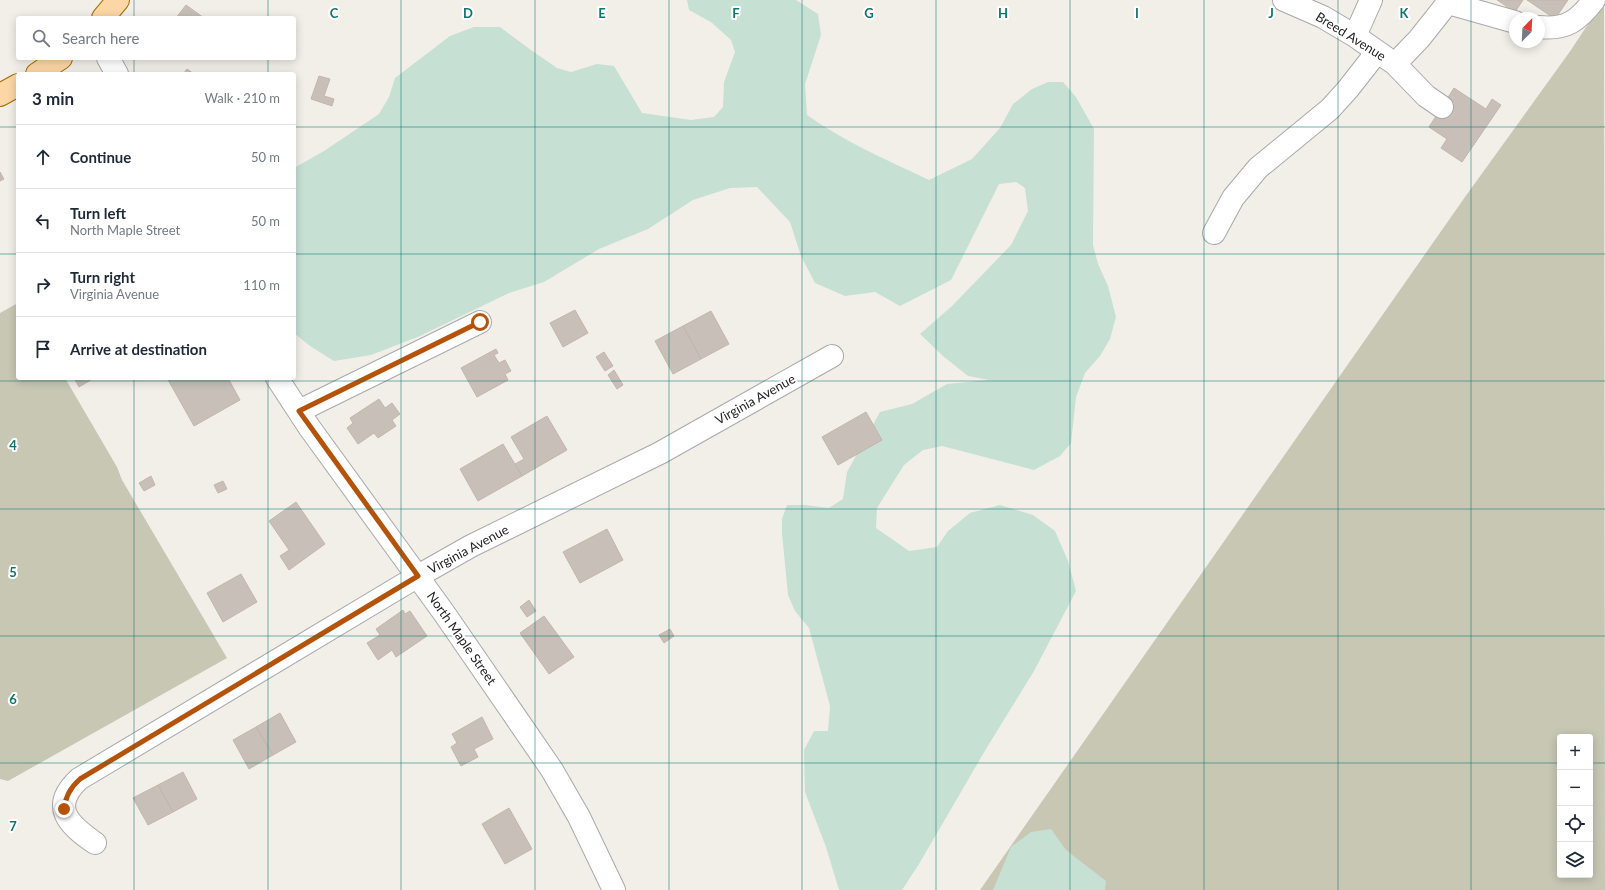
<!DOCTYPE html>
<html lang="en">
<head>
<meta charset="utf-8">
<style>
  body { margin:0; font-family:Lato,sans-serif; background:#f6f6f7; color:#1f2937 }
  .controls { position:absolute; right:12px; bottom:12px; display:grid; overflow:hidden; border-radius:4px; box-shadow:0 2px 10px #0003 }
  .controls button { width:36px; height:36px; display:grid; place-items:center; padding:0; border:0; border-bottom:1px solid #e0e1e3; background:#fff; color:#1f2937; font:20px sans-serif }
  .compass { position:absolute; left:1509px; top:12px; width:36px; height:36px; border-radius:50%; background:#fff; box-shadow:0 2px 10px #0003; rotate:24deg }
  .stop { position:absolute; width:12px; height:12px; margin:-9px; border:3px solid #b45309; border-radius:50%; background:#fff }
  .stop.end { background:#b45309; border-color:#fff; box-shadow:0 1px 4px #0008 }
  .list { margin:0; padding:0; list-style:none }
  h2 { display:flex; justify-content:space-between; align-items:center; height:52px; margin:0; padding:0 16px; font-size:17px }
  h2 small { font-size:13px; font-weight:400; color:#747a83 }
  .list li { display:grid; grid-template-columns:26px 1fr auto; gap:12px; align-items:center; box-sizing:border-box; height:64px; padding:0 16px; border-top:1px solid #e0e1e3 }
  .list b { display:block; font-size:15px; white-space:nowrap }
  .list p { margin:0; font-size:13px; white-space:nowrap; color:#747a83 }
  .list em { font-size:13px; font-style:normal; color:#747a83 }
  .icon { flex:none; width:22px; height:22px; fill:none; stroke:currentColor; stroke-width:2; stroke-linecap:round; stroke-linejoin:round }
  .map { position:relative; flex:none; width:1605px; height:890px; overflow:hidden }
  .search { position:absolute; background:#fff; box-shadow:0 2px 10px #0003; left:16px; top:16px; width:280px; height:44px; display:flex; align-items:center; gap:10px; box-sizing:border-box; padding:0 14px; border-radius:4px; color:#747a83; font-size:15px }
  .panel { position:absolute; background:#fff; box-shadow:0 2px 10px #0003; left:16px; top:72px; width:280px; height:308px; border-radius:4px }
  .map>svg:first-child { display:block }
  .construction { fill:#c7c7b4; fill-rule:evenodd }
  .wetland { fill:#c6e0d4 }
  .building { fill:#c7bfb8; stroke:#c4b6ab }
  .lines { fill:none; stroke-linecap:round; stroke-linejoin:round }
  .minor-casing { stroke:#a9a9a9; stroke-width:24 }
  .major-casing { stroke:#a06b00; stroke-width:24 }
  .minor { stroke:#fff; stroke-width:22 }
  .major { stroke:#fcd6a4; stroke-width:22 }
  .route { stroke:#b45309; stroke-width:5 }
  .grid { fill:none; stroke:#0f766e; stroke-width:1; stroke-opacity:0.55 }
  .labels { text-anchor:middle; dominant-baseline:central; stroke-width:4; stroke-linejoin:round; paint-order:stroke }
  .street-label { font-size:13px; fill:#222; stroke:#fff }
  .grid-label { font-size:13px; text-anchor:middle; font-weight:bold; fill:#0f766e; stroke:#fff; stroke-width:4; stroke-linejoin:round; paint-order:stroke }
</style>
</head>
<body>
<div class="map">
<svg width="1605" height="890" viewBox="0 0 1605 890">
  <rect width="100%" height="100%" fill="#f2efe9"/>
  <!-- construction -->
  <path class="construction" d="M 1604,0 L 1605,890 L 980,890 L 1465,197 L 1571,50 ZM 1560,737 L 1590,737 L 1590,875 L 1560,875 Z
    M 18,303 L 18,378 L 65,378 L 117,467 L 122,480 L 227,658 L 8,781 L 0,779 L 0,313 Z"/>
  <!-- wetland -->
  <path class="wetland" d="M 687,0 L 796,0 L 818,14 L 821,35 L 805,84 L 807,115 C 845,142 887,160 929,180 L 972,159 L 1000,128 L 1013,104 L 1032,89 L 1048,82 L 1063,82 L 1076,97 L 1094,129 L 1093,245 L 1098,264 L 1108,286 L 1116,317 L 1110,339 L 1100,356 L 1085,373 L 1076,397 L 1071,443 L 1060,456 L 1034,470 L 942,446 L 923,450 L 904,465 L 877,508 L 876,528 L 909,551 L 937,547 L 948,531 L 970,513 L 1000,505 L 1033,515 L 1055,531 L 1068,561 L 1076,591 L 1034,671 L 986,749 L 919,864 L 902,890 L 839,890 L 826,847 L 805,792 L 804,750 L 814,731 L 828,731 L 830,706 L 809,628 L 795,611 L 788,595 L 782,533 L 782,519 L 787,505 L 805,505 L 829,508 L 843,499 L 847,472 L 880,412 L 912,404 L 947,384 L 989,380 L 968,376 L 943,356 L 920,334 L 952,306 L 1011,245 L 1028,211 L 1025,188 L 1016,182 L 999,184 L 951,280 L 900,306 L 875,292 L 845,296 L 815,283 L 801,256 L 790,222 L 757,187 L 730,188 L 693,200 L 648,229 L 599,249 L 544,282 L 509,293 L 420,336 L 371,355 L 334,361 L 310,346 L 294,333 L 294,168 L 324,151 L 379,114 L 389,97 L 395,78 L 450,36 L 474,27 L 500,27 L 531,50 L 557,68 L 571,72 L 597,64 L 614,66 L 642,113 L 691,120 L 714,117 L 723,107 L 724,82 L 735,52 L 731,40 L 711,22 L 689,10 Z
    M 1051,829 L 1066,850 L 1106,881 L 1105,890 L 993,890 L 1011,847 L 1031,832 Z"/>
  <!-- building -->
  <path class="building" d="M 1497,0 L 1523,0 L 1515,12 Z
    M 1527,0 L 1568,0 L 1555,19 Z
    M 186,5 L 204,18 L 176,18 Z
    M 187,69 L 194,74 L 183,74 Z
    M 319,76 L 330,79 L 324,96 L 334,99 L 332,106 L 311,99 Z
    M 1454,88 L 1486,109 L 1492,99 L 1501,105 L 1462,162 L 1441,148 L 1447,139 L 1429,127 Z
    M 0,172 L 4,179 L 0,181 Z
    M 575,310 L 588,333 L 563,347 L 550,323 Z
    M 711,311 L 729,344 L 701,359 L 683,326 Z
    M 683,326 L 701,359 L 673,374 L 655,341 Z
    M 496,349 L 498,353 L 494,355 L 499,363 L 505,360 L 511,371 L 505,374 L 508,380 L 477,397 L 461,368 Z
    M 604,352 L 613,366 L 605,371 L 596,357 Z
    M 614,370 L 623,385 L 617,389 L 608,375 Z
    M 74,378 L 94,378 L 79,387 Z
    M 167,378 L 228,378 L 240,400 L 194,426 Z
    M 379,399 L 385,408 L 392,403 L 400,414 L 392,420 L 396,426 L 378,438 L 374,433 L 358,444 L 347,428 L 353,423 L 350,418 Z
    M 866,412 L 882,440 L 838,465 L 822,437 Z
    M 547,416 L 567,450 L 522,476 L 515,464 L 524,459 L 511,437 Z
    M 503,444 L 522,476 L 478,501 L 460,469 Z
    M 151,476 L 155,485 L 144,491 L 139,483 Z
    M 223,481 L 227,489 L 218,493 L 214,485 Z
    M 296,502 L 325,544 L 289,570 L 280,556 L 289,550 L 269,521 Z
    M 607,529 L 623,560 L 580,583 L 563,552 Z
    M 241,574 L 257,602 L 223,622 L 207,593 Z
    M 529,600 L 536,611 L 527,617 L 520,607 Z
    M 403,610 L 405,614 L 410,611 L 427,636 L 396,657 L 392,650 L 378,660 L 367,643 L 380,635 L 376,629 Z
    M 544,616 L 574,657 L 549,674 L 520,633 Z
    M 670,629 L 674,636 L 664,643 L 659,635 Z
    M 280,713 L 296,742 L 273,755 L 256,727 Z
    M 482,717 L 493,739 L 474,749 L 478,757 L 461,766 L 451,747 L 457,743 L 452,734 Z
    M 256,727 L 273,755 L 249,769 L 233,740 Z
    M 183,772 L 197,799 L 173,812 L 158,785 Z
    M 158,785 L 173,812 L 148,825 L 133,798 Z
    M 509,808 L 532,849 L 505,864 L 482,824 Z"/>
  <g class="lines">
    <!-- minor casing -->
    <g class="minor-casing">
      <path id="minor" d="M 1284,0 L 1323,17 L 1355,36 L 1395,64 L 1426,96 L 1442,107
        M 1448,3 L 1515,22
        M 1539,27 C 1566,30 1578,21 1594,0
        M 1355,36 L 1371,0
        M 108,58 L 117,74
        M 1395,64 L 1419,39 L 1450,0
        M 1214,233 L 1233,198 L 1258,168 L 1330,109 L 1348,89 L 1377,52
        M 277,378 L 309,427 L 444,613 L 552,770 L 579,817 L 614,890
        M 299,411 L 480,322
        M 95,843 C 69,825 49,807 79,779 L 418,576 L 471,546 L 660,453 L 832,356"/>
    </g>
    <!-- major casing -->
    <g class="major-casing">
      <path id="major" d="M 103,18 L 118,0
        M 37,74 L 61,58
        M 0,95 L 18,85"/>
    </g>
    <!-- minor -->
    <use href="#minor" class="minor"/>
    <!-- major -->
    <use href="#major" class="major"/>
  </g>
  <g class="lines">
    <!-- route -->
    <path class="route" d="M 64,809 C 66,796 70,788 80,779 L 418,576 L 299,411 L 480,322"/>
  </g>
  <!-- grid -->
  <path class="grid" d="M 134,0 L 134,18M 268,0 L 268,18M 401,0 L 401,890M 535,0 L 535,890M 669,0 L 669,890M 802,0 L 802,890M 936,0 L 936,890M 1070,0 L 1070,890M 1204,0 L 1204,890M 1338,0 L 1338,890M 1471,0 L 1471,890M 134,58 L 134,74M 268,58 L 268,74M 0,127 L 18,127M 294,127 L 1605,127M 0,254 L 18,254M 294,254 L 1605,254M 134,378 L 134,890M 268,378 L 268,890M 0,381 L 1605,381M 0,509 L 1605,509M 0,636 L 1605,636M 0,763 L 1560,763M 1590,763 L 1605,763"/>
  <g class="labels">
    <!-- street labels -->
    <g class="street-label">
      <text transform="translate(1351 36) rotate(32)">Breed Avenue</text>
      <text transform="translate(755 399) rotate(-29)">Virginia Avenue</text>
      <text transform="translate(468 549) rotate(-28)">Virginia Avenue</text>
      <text transform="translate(462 638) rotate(55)">North Maple Street</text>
    </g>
  </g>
  <g class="grid-label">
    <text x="334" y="18">C</text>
    <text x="468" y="18">D</text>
    <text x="602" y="18">E</text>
    <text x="736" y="18">F</text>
    <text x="869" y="18">G</text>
    <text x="1003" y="18">H</text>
    <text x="1137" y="18">I</text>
    <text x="1271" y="18">J</text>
    <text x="1404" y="18">K</text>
    <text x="13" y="450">4</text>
    <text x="13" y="577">5</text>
    <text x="13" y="704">6</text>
    <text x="13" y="831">7</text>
  </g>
</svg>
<div class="controls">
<button>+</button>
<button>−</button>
<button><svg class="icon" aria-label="locate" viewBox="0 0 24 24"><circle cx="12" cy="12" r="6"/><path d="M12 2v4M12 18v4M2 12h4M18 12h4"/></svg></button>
<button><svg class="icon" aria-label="layers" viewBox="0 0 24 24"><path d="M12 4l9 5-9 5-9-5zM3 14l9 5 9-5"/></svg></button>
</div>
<svg class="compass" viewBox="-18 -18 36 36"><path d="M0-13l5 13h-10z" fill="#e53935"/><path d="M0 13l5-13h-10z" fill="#747a83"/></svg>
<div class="stop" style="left:480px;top:322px"></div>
<div class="stop end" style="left:64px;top:809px"></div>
<div class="search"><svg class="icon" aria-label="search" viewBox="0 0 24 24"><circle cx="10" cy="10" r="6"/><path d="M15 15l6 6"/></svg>Search here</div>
<section class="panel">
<h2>3 min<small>Walk · 210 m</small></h2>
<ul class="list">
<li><svg class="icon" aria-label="ahead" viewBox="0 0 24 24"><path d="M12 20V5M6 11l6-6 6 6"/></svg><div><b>Continue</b></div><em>50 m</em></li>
<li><svg class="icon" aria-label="left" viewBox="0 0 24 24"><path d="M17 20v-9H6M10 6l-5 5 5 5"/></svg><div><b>Turn left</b><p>North Maple Street</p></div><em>50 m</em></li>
<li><svg class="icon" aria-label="right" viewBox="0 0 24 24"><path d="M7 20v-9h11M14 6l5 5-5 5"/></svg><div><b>Turn right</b><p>Virginia Avenue</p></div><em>110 m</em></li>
<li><svg class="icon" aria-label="arrive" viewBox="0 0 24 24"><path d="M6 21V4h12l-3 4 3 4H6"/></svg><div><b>Arrive at destination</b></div></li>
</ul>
</section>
</div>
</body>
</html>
